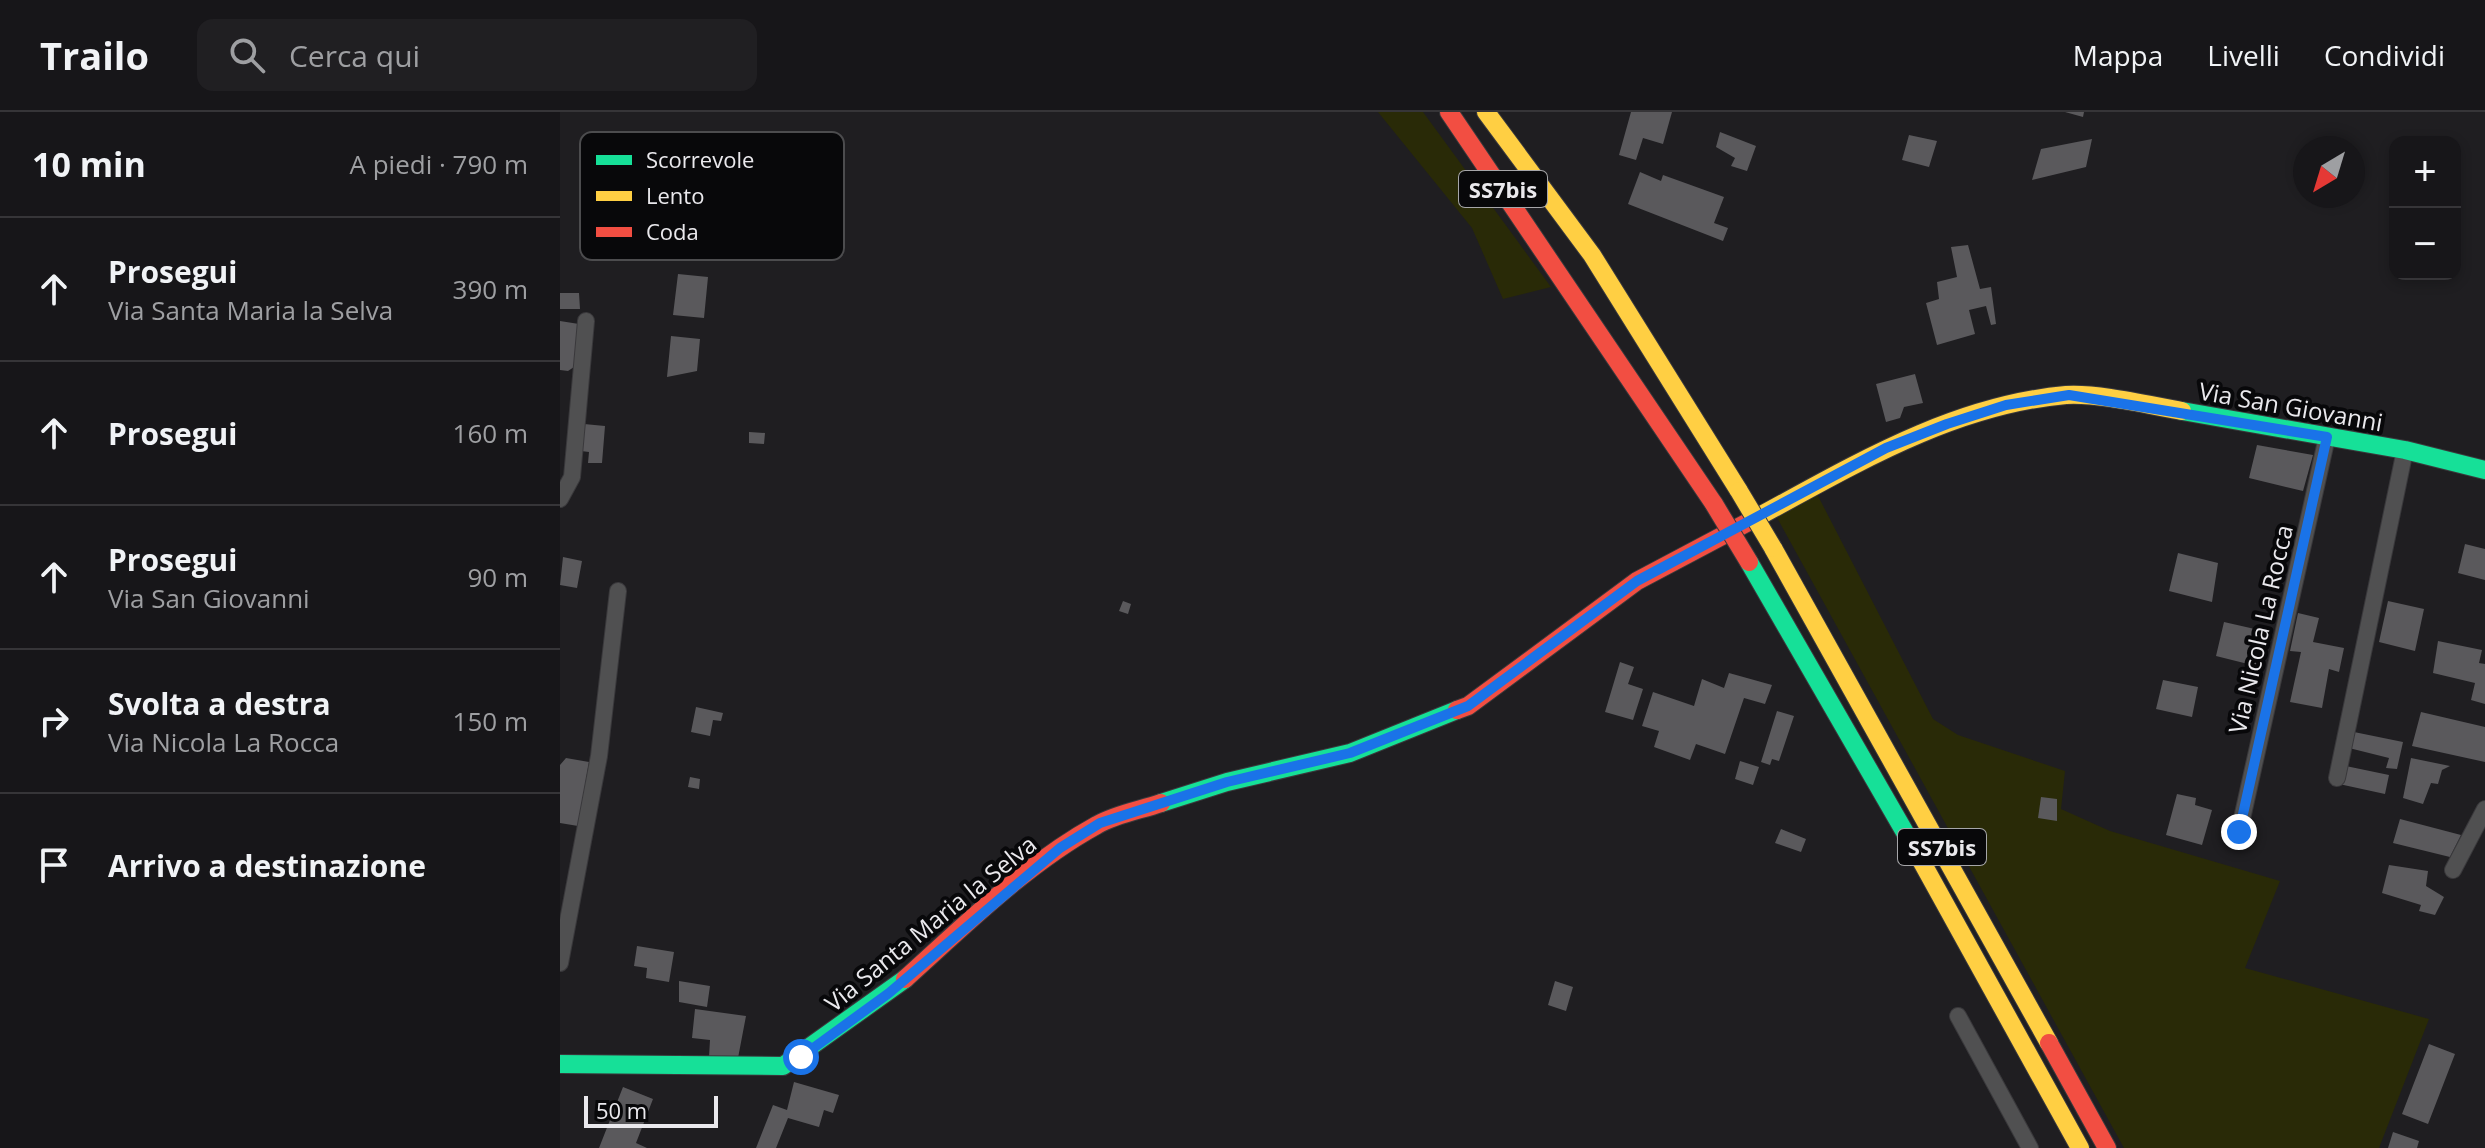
<!DOCTYPE html>
<html lang="it">
<head>
<meta charset="utf-8">
<style>
  body { margin:0; font-family:"Open Sans",sans-serif; background:#201f22; color:#f1f3f6 }
  .controls { position:absolute; right:24px; top:24px; display:grid; overflow:hidden; border-radius:16px; box-shadow:0 4px 12px #0003 }
  .controls button { width:72px; height:72px; display:grid; place-items:center; padding:0; border:0; border-bottom:2px solid #363538; background:#171619; color:#f1f3f6; font:40px sans-serif }
  .compass { position:absolute; left:1733px; top:24px; width:72px; height:72px; border-radius:50%; background:#171619; box-shadow:0 4px 12px #0003; rotate:218deg }
  .scale { position:absolute; left:24px; bottom:20px; width:134px; box-sizing:border-box; padding-left:8px; border:4px solid #eae9ed; border-top:0; font-size:22px; line-height:28px; white-space:nowrap; color:#eae9ed; -webkit-text-stroke:6px #08080a; paint-order:stroke }
  .stop { position:absolute; width:24px; height:24px; margin:-18px; border:6px solid #1a73e8; border-radius:50%; background:#fff }
  .stop.end { background:#1a73e8; border-color:#fff; box-shadow:0 2px 8px #0008 }
  .list { margin:0; padding:0; list-style:none }
  h2 { display:flex; justify-content:space-between; align-items:center; height:104px; margin:0; padding:0 32px; font-size:34px }
  h2 small { font-size:26px; font-weight:400; color:#9e9fa2 }
  .list li { display:grid; grid-template-columns:52px 1fr auto; gap:24px; align-items:center; box-sizing:border-box; height:144px; padding:0 32px; border-top:2px solid #363538 }
  .list b { display:block; font-size:30px; white-space:nowrap }
  .list p { margin:0; font-size:26px; white-space:nowrap; color:#9e9fa2 }
  .list em { font-size:26px; font-style:normal; color:#9e9fa2 }
  .icon { flex:none; width:44px; height:44px; fill:none; stroke:currentColor; stroke-width:2; stroke-linecap:round; stroke-linejoin:round }
  .map { position:relative; flex:none; width:1925px; height:1036px; overflow:hidden }
  header { display:flex; align-items:center; gap:48px; box-sizing:border-box; height:112px; padding:0 40px; background:#171619; border-bottom:2px solid #363538 }
  header strong { font-size:38px }
  nav { display:flex; gap:44px; margin-inline-start:auto; font-size:28px }
  .search { width:560px; height:72px; background:#201f22; display:flex; align-items:center; gap:20px; box-sizing:border-box; padding:0 28px; border-radius:16px; color:#9e9fa2; font-size:30px }
  main { display:flex }
  aside { flex:1; background:#171619 }
  .map>svg:first-child { display:block }
  .green { fill:#292a07 }
  .building { fill:#5a595c }
  .lines { fill:none; stroke-linecap:round; stroke-linejoin:round }
  .street-casing { stroke:#3a393c; stroke-width:18 }
  .fast-casing { stroke:#3a393c; stroke-width:20 }
  .slow-casing { stroke:#3a393c; stroke-width:20 }
  .jam-casing { stroke:#3a393c; stroke-width:20 }
  .street { stroke:#505051; stroke-width:16 }
  .fast { stroke:#16e098; stroke-width:18 }
  .slow { stroke:#ffcf43; stroke-width:18 }
  .jam { stroke:#f24e42; stroke-width:18 }
  .slow-bridge-casing { stroke:#3a393c; stroke-width:20; stroke-linecap:butt }
  .jam-bridge-casing { stroke:#3a393c; stroke-width:20; stroke-linecap:butt }
  .slow-bridge { stroke:#ffcf43; stroke-width:18 }
  .jam-bridge { stroke:#f24e42; stroke-width:18 }
  .route { stroke:#1a73e8; stroke-width:10 }
  .labels { text-anchor:middle; dominant-baseline:central; stroke-width:8; stroke-linejoin:round; paint-order:stroke }
  .shield { fill:#08080a; stroke:#a6a6a9; stroke-width:2 }
  .shield-label { font-size:22px; font-weight:bold; fill:#eae9ed }
  .street-label { font-size:24px; fill:#eae9ed; stroke:#08080a }
  .key { fill:#08080a; stroke:#4c4c4e; stroke-width:2 }
  .key-label { font-size:22px; fill:#eae9ed }
</style>
</head>
<body>
<header>
<strong>Trailo</strong>
<div class="search"><svg class="icon" aria-label="search" viewBox="0 0 24 24"><circle cx="10" cy="10" r="6"/><path d="M15 15l6 6"/></svg>Cerca qui</div>
<nav><a>Mappa</a><a>Livelli</a><a>Condividi</a></nav>
</header>
<main>
<aside>
<h2>10 min<small>A piedi · 790 m</small></h2>
<ul class="list">
<li><svg class="icon" aria-label="ahead" viewBox="0 0 24 24"><path d="M12 20V5M6 11l6-6 6 6"/></svg><div><b>Prosegui</b><p>Via Santa Maria la Selva</p></div><em>390 m</em></li>
<li><svg class="icon" aria-label="ahead" viewBox="0 0 24 24"><path d="M12 20V5M6 11l6-6 6 6"/></svg><div><b>Prosegui</b></div><em>160 m</em></li>
<li><svg class="icon" aria-label="ahead" viewBox="0 0 24 24"><path d="M12 20V5M6 11l6-6 6 6"/></svg><div><b>Prosegui</b><p>Via San Giovanni</p></div><em>90 m</em></li>
<li><svg class="icon" aria-label="right" viewBox="0 0 24 24"><path d="M7 20v-9h11M14 6l5 5-5 5"/></svg><div><b>Svolta a destra</b><p>Via Nicola La Rocca</p></div><em>150 m</em></li>
<li><svg class="icon" aria-label="arrive" viewBox="0 0 24 24"><path d="M6 21V4h12l-3 4 3 4H6"/></svg><div><b>Arrivo a destinazione</b></div></li>
</ul>
</aside>
<div class="map">
<svg width="1925" height="1036" viewBox="0 0 1925 1036">
  <rect width="100%" height="100%" fill="#1f1e21"/>
  <!-- green -->
  <path class="green" d="M 818,0 L 863,0 L 991,175 L 943,187 L 912,116 Z
    M 1256,380 L 1373,607 L 1398,623 L 1505,659 L 1501,697 L 1550,719 L 1720,769 L 1685,856 L 1869,907 L 1819,1036 L 1564,1036 L 1215,402 Z"/>
  <!-- building -->
  <path class="building" d="M 1071,0 L 1112,0 L 1103,32 L 1083,26 L 1076,48 L 1059,43 Z
    M 1505,0 L 1524,0 L 1523,5 Z
    M 1160,20 L 1196,34 L 1187,59 L 1171,54 L 1175,46 L 1156,35 Z
    M 1349,23 L 1377,29 L 1369,55 L 1342,48 Z
    M 1532,27 L 1526,55 L 1472,68 L 1481,37 Z
    M 1080,60 L 1101,69 L 1103,63 L 1164,85 L 1154,111 L 1168,116 L 1163,129 L 1068,92 Z
    M 1408,133 L 1420,177 L 1431,175 L 1436,212 L 1431,213 L 1426,194 L 1409,198 L 1415,222 L 1377,233 L 1366,191 L 1379,187 L 1377,170 L 1397,165 L 1391,135 Z
    M 118,162 L 148,165 L 144,206 L 113,203 Z
    M 0,181 L 19,181 L 20,197 L 0,197 Z
    M 0,209 L 19,212 L 14,255 L 8,259 L 0,258 Z
    M 111,224 L 140,227 L 137,259 L 107,265 Z
    M 1355,262 L 1363,291 L 1344,295 L 1340,306 L 1326,310 L 1316,272 Z
    M 24,312 L 45,314 L 42,351 L 28,351 L 29,340 L 21,339 Z
    M 189,320 L 205,321 L 204,332 L 189,331 Z
    M 1697,333 L 1753,343 L 1743,379 L 1689,366 Z
    M 1905,432 L 1925,437 L 1925,468 L 1898,461 Z
    M 1618,441 L 1658,451 L 1652,490 L 1609,479 Z
    M 3,445 L 22,449 L 17,476 L 0,473 Z
    M 563,489 L 571,492 L 568,502 L 559,499 Z
    M 1828,489 L 1864,497 L 1855,539 L 1819,530 Z
    M 1738,501 L 1759,506 L 1753,530 L 1784,536 L 1779,560 L 1769,557 L 1762,596 L 1730,590 L 1741,540 L 1730,539 Z
    M 1664,510 L 1708,520 L 1700,555 L 1656,544 Z
    M 1878,529 L 1922,538 L 1919,551 L 1925,552 L 1925,592 L 1911,588 L 1915,571 L 1873,561 Z
    M 1060,550 L 1074,555 L 1068,572 L 1083,577 L 1073,608 L 1045,600 Z
    M 1169,561 L 1212,573 L 1205,592 L 1184,586 L 1165,642 L 1136,632 L 1130,648 L 1094,635 L 1099,619 L 1082,614 L 1093,580 L 1134,594 L 1142,567 L 1164,576 Z
    M 1603,568 L 1638,575 L 1632,605 L 1596,597 Z
    M 136,595 L 163,601 L 161,609 L 153,608 L 150,624 L 131,620 Z
    M 1217,599 L 1234,604 L 1219,649 L 1212,647 L 1210,653 L 1201,650 Z
    M 1861,600 L 1925,615 L 1925,650 L 1852,634 Z
    M 1794,620 L 1843,630 L 1837,657 L 1826,656 L 1829,646 L 1789,636 Z
    M 6,646 L 29,650 L 18,714 L 0,711 L 0,653 Z
    M 1851,646 L 1890,654 L 1882,658 L 1878,672 L 1871,671 L 1863,692 L 1843,686 Z
    M 1180,649 L 1199,655 L 1193,673 L 1175,667 Z
    M 1781,653 L 1829,663 L 1825,682 L 1779,672 Z
    M 130,665 L 140,667 L 139,677 L 128,675 Z
    M 1617,682 L 1636,686 L 1635,693 L 1652,698 L 1642,733 L 1606,723 Z
    M 1481,685 L 1497,687 L 1497,709 L 1478,706 Z
    M 1840,707 L 1901,723 L 1890,745 L 1833,731 Z
    M 1221,717 L 1246,727 L 1241,740 L 1215,731 Z
    M 1829,753 L 1868,759 L 1866,774 L 1884,785 L 1875,803 L 1859,799 L 1861,793 L 1822,781 Z
    M 77,834 L 114,840 L 109,870 L 86,866 L 87,856 L 74,854 Z
    M 119,869 L 150,874 L 147,895 L 119,890 Z
    M 995,869 L 1013,875 L 1006,899 L 988,893 Z
    M 135,897 L 186,904 L 178,946 L 149,945 L 150,928 L 132,926 Z
    M 1869,932 L 1895,942 L 1868,1012 L 1842,1002 Z
    M 234,970 L 279,983 L 273,1001 L 264,998 L 259,1015 L 228,1006 L 216,1036 L 196,1036 L 213,993 L 227,998 Z
    M 63,975 L 93,987 L 76,1031 L 87,1036 L 39,1036 Z
    M 1833,1020 L 1859,1029 L 1857,1036 L 1828,1036 Z"/>
  <g class="lines">
    <!-- street casing -->
    <g class="street-casing">
      <path id="street" d="M 0,387 L 12,365 L 26,209
        M 1777,666 L 1845,338
        M 1679,720 L 1767,325
        M 1893,758 L 1925,697
        M 0,851 L 39,644 L 58,479
        M 1398,904 L 1470,1036"/>
    </g>
    <!-- fast casing -->
    <g class="fast-casing">
      <path id="fast" d="M 1622,299 L 1845,338 L 1925,358
        M 1189,450 L 1358,743
        M 601,691 L 667,670 L 790,641 L 897,598
        M 0,952 L 223,954 L 345,867"/>
    </g>
    <!-- slow casing -->
    <g class="slow-casing">
      <path id="slow" d="M 926,0 L 1032,143 L 1179,379
        M 1194,407 C 1292,354 1392,293 1506,283 C 1539,281 1588,293 1622,299
        M 1213,436 L 1489,931
        M 1358,743 L 1520,1036"/>
    </g>
    <!-- jam casing -->
    <g class="jam-casing">
      <path id="jam" d="M 889,0 L 1154,392
        M 897,598 L 908,594 L 1077,469 L 1194,407
        M 345,867 C 405,813 466,752 537,713 C 556,702 581,698 601,691
        M 1489,931 L 1547,1036"/>
    </g>
    <!-- street -->
    <use href="#street" class="street"/>
    <!-- fast -->
    <use href="#fast" class="fast"/>
    <!-- slow -->
    <use href="#slow" class="slow"/>
    <!-- jam -->
    <use href="#jam" class="jam"/>
    <!-- slow-bridge casing -->
    <g class="slow-bridge-casing">
      <path id="slow-bridge" d="M 1179,379 L 1213,436"/>
    </g>
    <!-- jam-bridge casing -->
    <g class="jam-bridge-casing">
      <path id="jam-bridge" d="M 1154,392 L 1189,450"/>
    </g>
    <!-- slow-bridge -->
    <use href="#slow-bridge" class="slow-bridge"/>
    <!-- jam-bridge -->
    <use href="#jam-bridge" class="jam-bridge"/>
  </g>
  <g class="lines">
    <!-- route -->
    <path class="route" d="M 241,945 L 329,881 L 500,736 L 540,711 L 667,670 L 790,641 L 908,594 L 1077,469 L 1326,336 L 1387,312 L 1446,293 L 1509,283 L 1767,325 L 1679,720"/>
  </g>
  <g class="labels">
    <!-- shield labels -->
    <g class="shield">
      <rect x="899" y="59" width="88" height="36" rx="6"/>
      <rect x="1338" y="717" width="88" height="36" rx="6"/>
    </g>
    <g class="shield-label">
      <text x="943" y="77">SS7bis</text>
      <text x="1382" y="735">SS7bis</text>
    </g>
    <!-- street labels -->
    <g class="street-label">
      <text transform="translate(1731 294) rotate(10)">Via San Giovanni</text>
      <text transform="translate(1700 517) rotate(-77)">Via Nicola La Rocca</text>
      <text transform="translate(370 811) rotate(-39)">Via Santa Maria la Selva</text>
    </g>
  </g>
  <!-- legend -->
  <rect x="20" y="20" width="264" height="128" rx="12" class="key"/>
  <rect x="36" y="43" width="36" height="10" fill="#16e098"/>
  <rect x="36" y="79" width="36" height="10" fill="#ffcf43"/>
  <rect x="36" y="115" width="36" height="10" fill="#f24e42"/>
  <g class="key-label">
    <text x="86" y="56">Scorrevole</text>
    <text x="86" y="92">Lento</text>
    <text x="86" y="128">Coda</text>
  </g>
</svg>
<div class="controls">
<button>+</button>
<button>−</button>
</div>
<svg class="compass" viewBox="-18 -18 36 36"><path d="M0-13l5 13h-10z" fill="#e53935"/><path d="M0 13l5-13h-10z" fill="#9e9fa2"/></svg>
<div class="scale">50 m</div>
<div class="stop" style="left:241px;top:945px"></div>
<div class="stop end" style="left:1679px;top:720px"></div>
</div>
</main>
</body>
</html>
